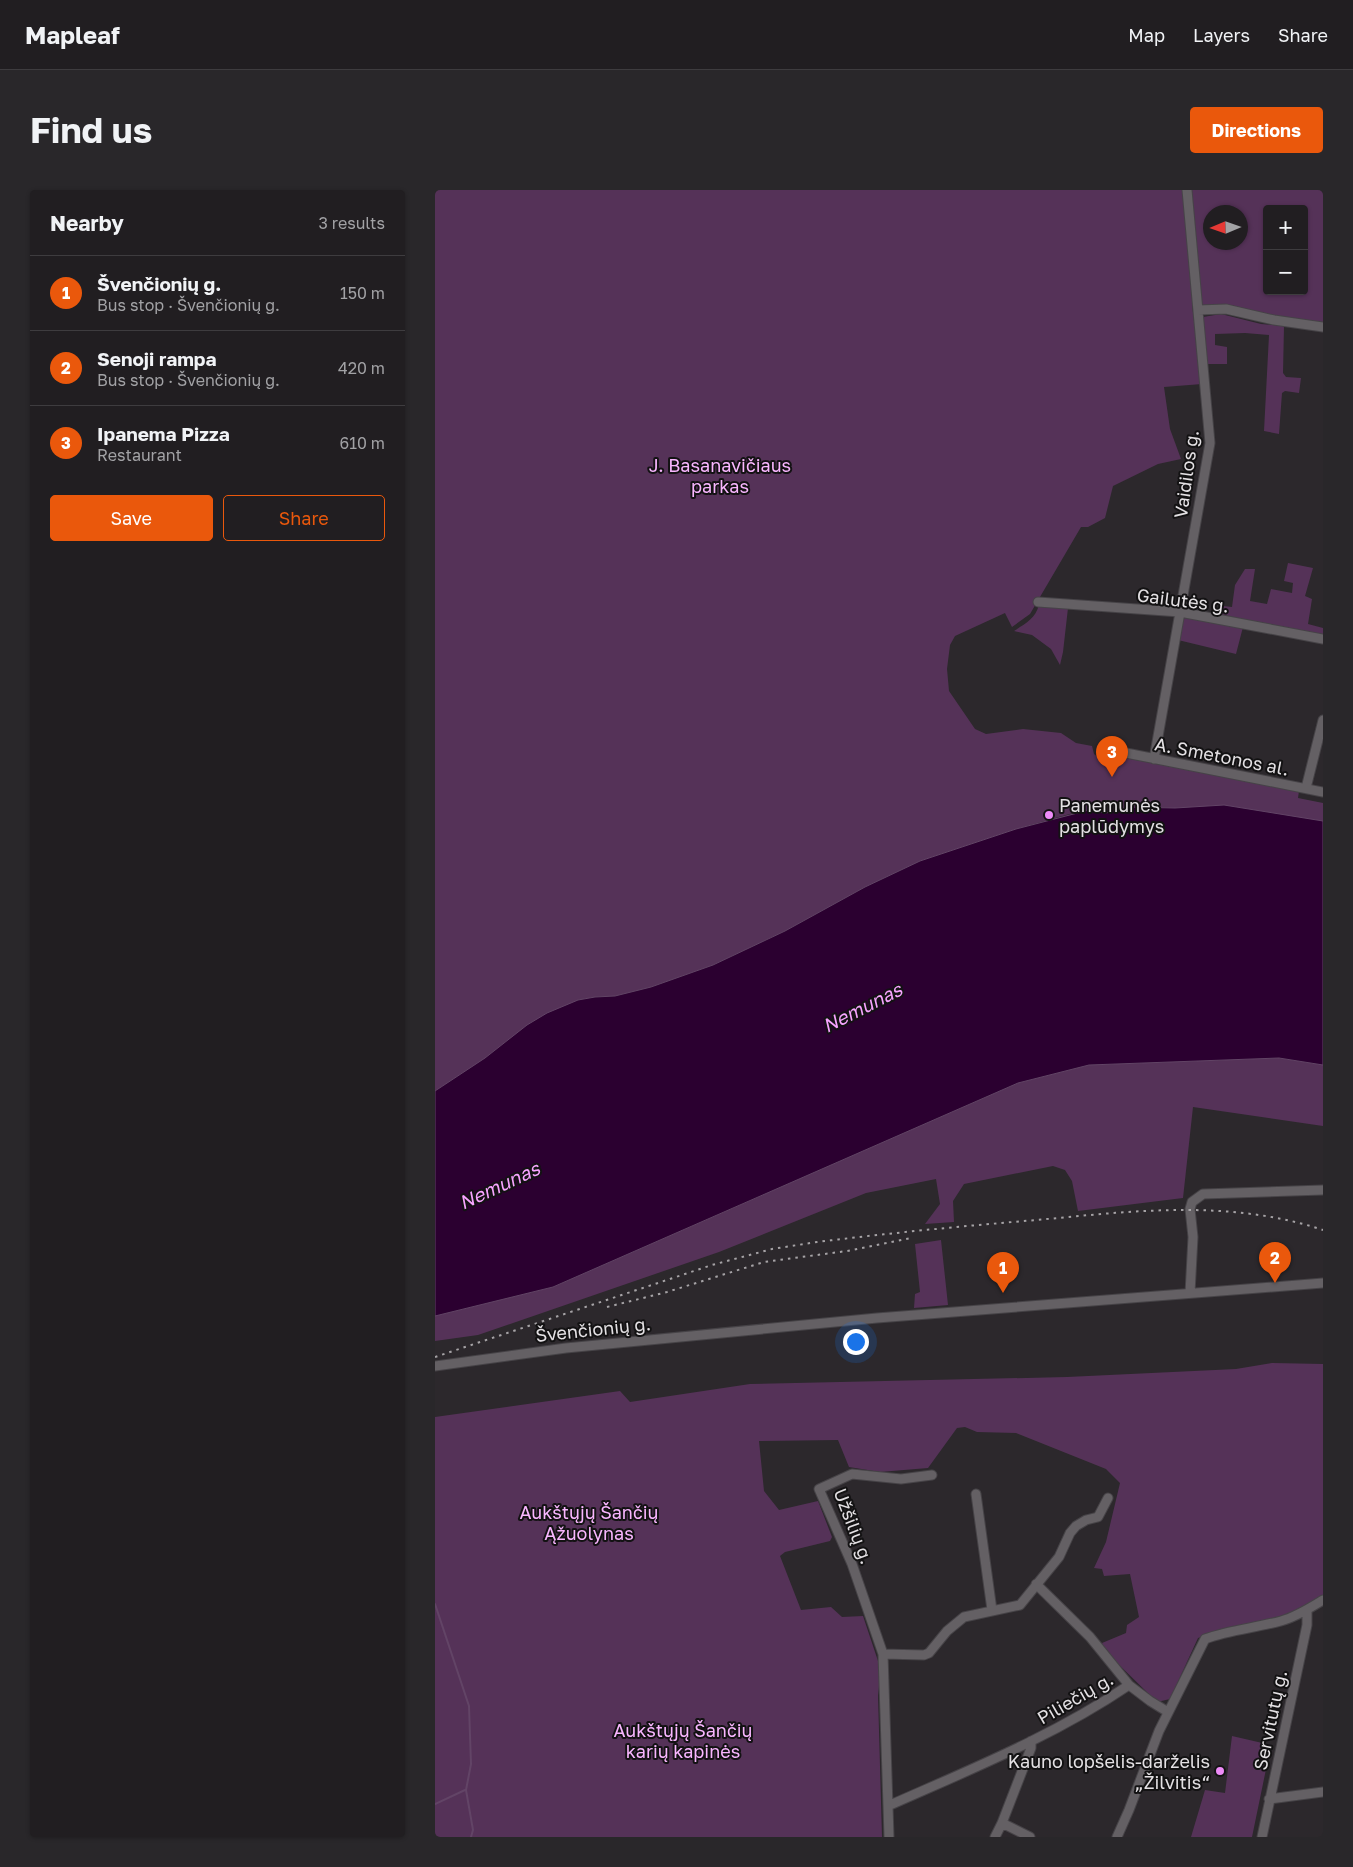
<!DOCTYPE html>
<html lang="en">
<head>
<meta charset="utf-8">
<style>
  body { margin:0; font-family:"Golos Text",sans-serif; background:#29272a; color:#f1f3f6 }
  .controls { position:absolute; right:15px; top:15px; display:grid; overflow:hidden; border-radius:5px; box-shadow:0 1px 4px #0004 }
  .controls button { width:45px; height:45px; display:grid; place-items:center; padding:0; border:0; border-bottom:1px solid #3e3c3f; background:#211e21; color:#f1f3f6; font:25px sans-serif }
  .compass { position:absolute; left:768px; top:15px; width:45px; height:45px; border-radius:50%; background:#211e21; box-shadow:0 1px 4px #0004; rotate:268deg }
  .you { position:absolute; left:420px; top:1151px; width:18px; height:18px; margin:-12px; border:4px solid #fff; border-radius:50%; background:#1a73e8; box-shadow:0 0 0 8px #1a73e833 }
  .badge { display:grid; place-items:center; width:32px; height:32px; border-radius:50%; background:#ea580c; color:#fff; font-size:16px; font-weight:700 }
  .pin { position:absolute; translate:-50% -41px; filter:drop-shadow(0 1px 2px #0008) }
  .pin::after { content:''; position:absolute; top:26px; width:18px; height:15px; background:inherit; clip-path:polygon(0 0,100% 0,50% 100%) }
  .list { margin:0; padding:0; list-style:none }
  h2 { display:flex; justify-content:space-between; align-items:center; height:65px; margin:0; padding:0 20px; font-size:21px }
  h2 small { font-size:16px; font-weight:400; color:#a2a2a5 }
  .list li { display:grid; grid-template-columns:32px 1fr auto; gap:15px; align-items:center; box-sizing:border-box; height:75px; padding:0 20px; border-top:1px solid #3e3c3f }
  .list b { display:block; font-size:19px; white-space:nowrap }
  .list p { margin:0; font-size:16px; white-space:nowrap; color:#a2a2a5 }
  .list em { font-size:16px; font-style:normal; color:#a2a2a5 }
  .actions { display:flex; gap:10px; padding:15px 20px }
  .actions a { flex:1; padding:11px 0; border:1px solid #ea580c; border-radius:5px; text-align:center; font-size:18px; color:#ea580c }
  .actions .main { background:#ea580c; color:#fff }
  .map { position:relative; flex:none; width:888px; height:1647px; overflow:hidden; border-radius:5px }
  header { display:flex; align-items:center; gap:30px; box-sizing:border-box; height:70px; padding:0 25px; background:#211e21; border-bottom:1px solid #3e3c3f }
  header strong { font-size:24px }
  nav { display:flex; gap:28px; margin-inline-start:auto; font-size:18px }
  .intro { display:flex; align-items:center; justify-content:space-between; box-sizing:border-box; height:120px; padding:0 30px }
  h1 { margin:0; font-size:35px }
  .button { padding:12px 22px; border-radius:5px; background:#ea580c; color:#fff; font-size:18px; font-weight:700 }
  main { display:flex; gap:30px; padding:0 30px }
  aside { flex:1; background:#211e21; border-radius:5px; box-shadow:0 1px 4px #0004 }
  .map>svg:first-child { display:block }
  .green { fill:#553258; fill-rule:evenodd }
  .water { fill:#2b0030; stroke:#624466 }
  .lines { fill:none; stroke-linecap:round; stroke-linejoin:round }
  .stream { stroke:#624466; stroke-width:2 }
  .minor-casing { stroke:#464347; stroke-width:11 }
  .minor { stroke:#646064; stroke-width:9 }
  .rail { stroke:#a6a3a6; stroke-width:2; stroke-dasharray:2.5 5; stroke-linecap:butt }
  .poi-dot { fill:#ee8bf8; stroke:#131213; stroke-width:2 }
  .labels { text-anchor:middle; dominant-baseline:central; stroke-width:4; stroke-linejoin:round; paint-order:stroke }
  .park-label { font-size:18px; fill:#f9b6ff; stroke:#131213 }
  .street-label { font-size:18px; fill:#e4e1e4; stroke:#131213 }
  .poi-label { font-size:18px; fill:#e4e1e4; stroke:#131213; text-anchor:start }
  .water-label { font-size:19px; font-style:italic; fill:#f7a4ff; stroke:#131213 }
</style>
</head>
<body>
<header>
<strong>Mapleaf</strong>
<nav><a>Map</a><a>Layers</a><a>Share</a></nav>
</header>
<div class="intro"><h1>Find us</h1><a class="button">Directions</a></div>
<main>
<aside>
<h2>Nearby<small>3 results</small></h2>
<ul class="list">
<li><span class="badge">1</span><div><b>Švenčionių g.</b><p>Bus stop · Švenčionių g.</p></div><em>150 m</em></li>
<li><span class="badge">2</span><div><b>Senoji rampa</b><p>Bus stop · Švenčionių g.</p></div><em>420 m</em></li>
<li><span class="badge">3</span><div><b>Ipanema Pizza</b><p>Restaurant</p></div><em>610 m</em></li>
</ul>
<div class="actions"><a class="main">Save</a><a>Share</a></div>
</aside>
<div class="map">
<svg width="888" height="1647" viewBox="0 0 888 1647">
  <rect width="100%" height="100%" fill="#2c282c"/>
  <!-- green -->
  <path class="green" d="M 0,0 L 888,0 L 888,134 L 839,127 L 796,115 L 757,115 L 767,194 L 729,197 L 735,239 L 746,269 L 723,274 L 678,296 L 670,328 L 653,337 L 646,337 L 595,424 L 577,437 L 570,423 L 520,446 L 515,455 L 512,479 L 514,501 L 540,539 L 551,544 L 588,539 L 626,543 L 641,553 L 657,556 L 659,564 L 671,574 L 689,573 L 690,568 L 864,601 L 863,608 L 888,613 L 888,631 L 710,616 L 692,617 L 671,623 L 654,620 L 638,623 L 581,639 L 485,671 L 430,697 L 350,741 L 278,775 L 216,797 L 180,806 L 160,807 L 143,810 L 0,901 ZM 832,19 L 869,19 L 869,101 L 832,101 ZM 776,22 L 806,22 L 806,52 L 776,52 Z
    M 786,124 L 826,134 L 849,136 L 848,183 L 851,187 L 866,188 L 864,203 L 850,201 L 847,203 L 844,244 L 829,241 L 834,145 L 810,143 L 780,144 L 780,155 L 792,157 L 792,174 L 771,174 L 768,127 Z
    M 853,373 L 878,378 L 870,406 L 877,409 L 873,434 L 888,438 L 888,445 L 786,426 L 788,416 L 797,417 L 800,395 L 810,379 L 820,379 L 815,411 L 832,414 L 836,399 L 857,403 L 858,393 L 849,391 Z
    M 604,415 L 633,418 L 628,462 L 625,475 L 616,459 L 597,445 L 579,441 C 591,433 600,429 604,415 Z
    M 748,426 L 808,437 L 801,464 L 743,450 Z
    M 844,868 L 888,875 L 888,936 L 758,917 L 748,1008 L 643,1021 L 637,991 L 630,980 L 618,976 L 529,994 L 518,1011 L 519,1032 L 490,1034 L 505,1014 L 501,989 L 431,1003 L 284,1062 L 43,1145 L 0,1151 L 0,1126 L 118,1097 L 583,893 L 654,875 Z
    M 506,1050 L 513,1115 L 479,1118 L 480,1104 L 485,1102 L 480,1054 Z
    M 837,1173 L 888,1174 L 888,1405 C 875,1414 862,1422 846,1426 C 819,1435 790,1437 763,1448 L 735,1509 L 722,1512 L 670,1461 L 667,1453 L 691,1443 L 692,1435 L 704,1427 L 695,1384 L 669,1386 L 667,1379 L 659,1378 L 671,1352 L 685,1293 L 671,1279 L 581,1243 L 542,1242 L 530,1237 L 522,1238 L 493,1278 L 445,1282 L 414,1277 L 403,1250 L 324,1251 L 329,1301 L 344,1320 L 383,1311 L 397,1347 L 395,1351 L 350,1362 L 345,1366 L 366,1420 L 396,1417 L 407,1427 L 428,1426 L 446,1480 L 443,1505 L 447,1647 L 0,1647 L 0,1227 L 185,1201 L 195,1212 L 315,1194 L 632,1187 L 801,1179 Z
    M 797,1546 L 836,1555 L 817,1647 L 756,1647 L 770,1600 L 790,1603 Z"/>
  <!-- water -->
  <path class="water" d="M 789,615 L 888,631 L 888,875 L 844,868 L 654,875 L 583,893 L 118,1097 L 0,1126 L 0,901 L 50,868 L 92,835 L 112,823 L 143,810 L 160,807 L 180,806 L 216,797 L 278,775 L 350,741 L 430,697 L 485,671 L 581,639 L 654,620 L 671,623 L 692,617 L 740,618 Z"/>
  <g class="lines">
    <!-- stream -->
    <path class="stream" d="M 0,1414 L 34,1516 L 36,1574 L 31,1600 L 38,1640 L 36,1647
      M 0,1614 L 30,1600"/>
    <!-- minor casing -->
    <g class="minor-casing">
      <path id="minor" d="M 763,120 L 791,119 L 839,130 L 888,137
        M 603,412 L 745,422 L 888,449
        M669.5 560a5.5 5.5 0 1 1 11 0a5.5 5.5 0 1 1-11 0Z
        M 681,561 L 888,602
        M 719,569 L 775,253 L 752,0
        M 871,598 L 888,530
        M 755,1103 L 758,1047 L 755,1019 L 757,1012 L 768,1004 L 888,1000
        M 0,1176 L 131,1158 L 442,1128 L 888,1093
        M 541,1304 L 557,1420
        M 601,1394 L 655,1447 L 694,1495 L 715,1511 L 733,1522
        M 448,1464 L 489,1465 L 494,1463 L 512,1441 L 529,1427 L 585,1415 L 624,1367 L 635,1343 L 641,1336 L 651,1330 L 663,1327 L 673,1308
        M 834,1609 L 888,1602
        M 453,1616 L 448,1464 L 417,1374 L 384,1299 L 417,1284 L 466,1289 L 497,1285
        M 567,1633 L 595,1647
        M 454,1647 L 453,1616 C 534,1580 619,1546 694,1495
        M 560,1647 L 567,1633 L 596,1558 L 596,1551
        M 682,1647 L 694,1620 L 724,1541 L 770,1449 C 794,1440 820,1438 846,1431 C 861,1427 875,1418 888,1410
        M 827,1647 L 872,1435 L 872,1420"/>
    </g>
    <!-- minor -->
    <use href="#minor" class="minor"/>
    <!-- rail -->
    <path class="rail" d="M 172,1117 L 232,1102 L 329,1072 L 412,1061 L 476,1048
      M 0,1167 L 277,1075 L 337,1059 L 382,1052 C 455,1043 528,1036 602,1030 C 697,1021 795,1009 888,1040"/>
  </g>
  <!-- markers -->
  <g class="poi-dot">
    <circle cx="614" cy="625" r="5"/>
    <circle cx="785" cy="1581" r="5"/>
  </g>
  <g class="labels">
    <!-- park labels -->
    <g class="park-label">
      <text x="285" y="275">J. Basanavičiaus<tspan x="285" dy="21">parkas</tspan></text>
      <text x="154" y="1322">Aukštųjų Šančių<tspan x="154" dy="21">Ąžuolynas</tspan></text>
      <text x="248" y="1540">Aukštųjų Šančių<tspan x="248" dy="21">karių kapinės</tspan></text>
    </g>
    <!-- street labels -->
    <g class="street-label">
      <text transform="translate(751 284) rotate(-82)">Vaidilos g.</text>
      <text transform="translate(748 410) rotate(7)">Gailutės g.</text>
      <text transform="translate(787 566) rotate(11)">A. Smetonos al.</text>
      <text transform="translate(158 1139) rotate(-6)">Švenčionių g.</text>
      <text transform="translate(419 1336) rotate(69)">Užšilių g.</text>
      <text transform="translate(640 1508) rotate(-30)">Piliečių g.</text>
      <text transform="translate(835 1530) rotate(-78)">Servitutų g.</text>
    </g>
    <!-- poi labels -->
    <g class="poi-label">
      <text x="624" y="615">Panemunės<tspan x="624" dy="21">paplūdymys</tspan></text>
      <text x="775" y="1571" text-anchor="end">Kauno lopšelis-darželis<tspan x="775" dy="21">„Žilvitis“</tspan></text>
    </g>
    <!-- water labels -->
    <g class="water-label">
      <text transform="translate(427 817) rotate(-27)">Nemunas</text>
      <text transform="translate(64 995) rotate(-25)">Nemunas</text>
    </g>
  </g>
</svg>
<div class="controls">
<button>+</button>
<button>−</button>
</div>
<svg class="compass" viewBox="-18 -18 36 36"><path d="M0-13l5 13h-10z" fill="#e53935"/><path d="M0 13l5-13h-10z" fill="#a2a2a5"/></svg>
<div class="you"></div>
<div class="pin badge" style="left:568px;top:1103px">1</div>
<div class="pin badge" style="left:840px;top:1093px">2</div>
<div class="pin badge" style="left:677px;top:587px">3</div>
</div>
</main>
</body>
</html>
